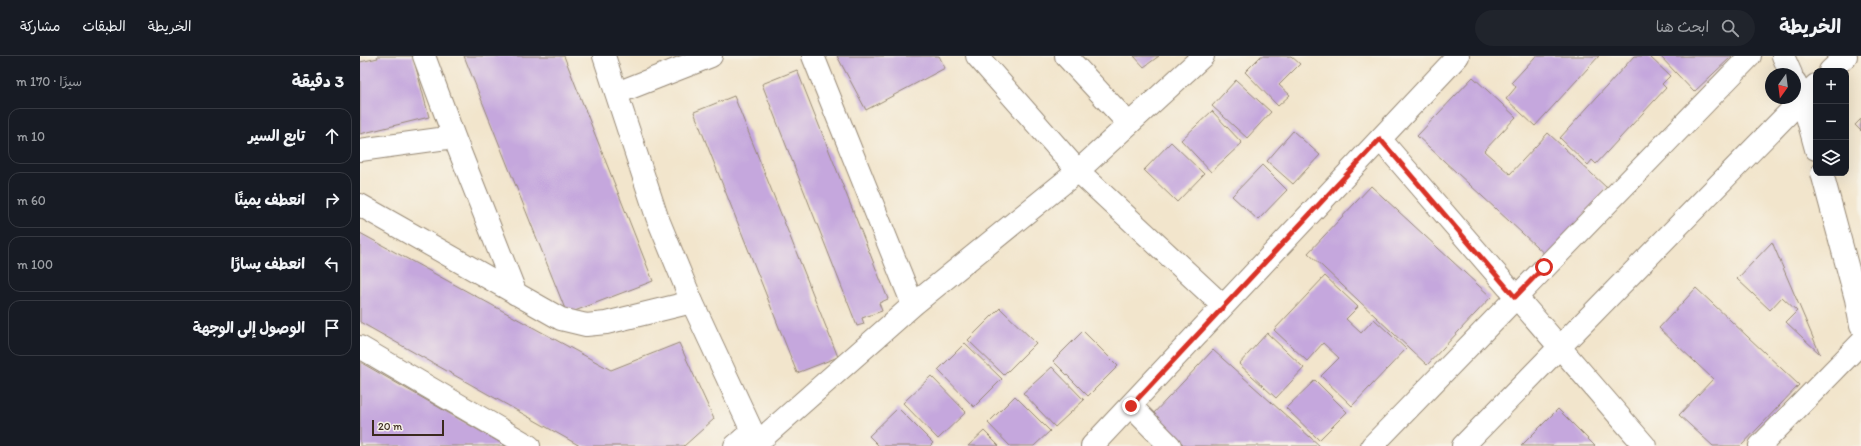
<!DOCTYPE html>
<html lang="ar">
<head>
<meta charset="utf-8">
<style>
  body { margin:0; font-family:Itim,"Playpen Sans Arabic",sans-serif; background:#20242c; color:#f1f3f6; direction:rtl }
  .controls { position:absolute; right:12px; top:12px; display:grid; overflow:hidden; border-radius:8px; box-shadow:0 4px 16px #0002 }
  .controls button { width:36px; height:36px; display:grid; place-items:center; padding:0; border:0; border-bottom:1px solid #363941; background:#171b24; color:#f1f3f6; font:20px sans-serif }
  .compass { position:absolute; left:1405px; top:12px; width:36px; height:36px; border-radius:50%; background:#171b24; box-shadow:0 4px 16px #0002; rotate:194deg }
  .scale { position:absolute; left:12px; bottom:10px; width:72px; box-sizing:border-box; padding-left:4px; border:2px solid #3b2a1e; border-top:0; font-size:11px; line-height:14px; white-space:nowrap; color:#3b2a1e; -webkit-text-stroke:3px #f7f3e8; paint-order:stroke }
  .stop { position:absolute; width:12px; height:12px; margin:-9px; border:3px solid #d93025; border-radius:50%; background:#fff }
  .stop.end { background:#d93025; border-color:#fff; box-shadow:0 1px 4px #0008 }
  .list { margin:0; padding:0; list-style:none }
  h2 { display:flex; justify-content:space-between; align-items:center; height:52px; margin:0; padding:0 16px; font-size:17px }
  h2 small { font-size:13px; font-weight:400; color:#9ea1a6 }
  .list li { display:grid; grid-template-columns:26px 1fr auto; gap:12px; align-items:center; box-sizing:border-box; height:56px; margin:0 8px 8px; padding:0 8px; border:1px solid #363941; border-radius:12px }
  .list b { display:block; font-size:15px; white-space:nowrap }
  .list em { font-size:13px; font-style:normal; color:#9ea1a6 }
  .icon { flex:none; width:22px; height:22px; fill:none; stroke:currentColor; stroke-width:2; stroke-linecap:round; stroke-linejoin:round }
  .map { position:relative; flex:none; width:1501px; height:390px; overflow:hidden; direction:ltr }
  header { display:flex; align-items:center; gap:24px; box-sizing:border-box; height:56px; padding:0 20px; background:#171b24; border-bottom:1px solid #363941 }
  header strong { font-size:19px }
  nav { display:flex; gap:22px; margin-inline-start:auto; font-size:14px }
  .search { width:280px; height:36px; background:#20242c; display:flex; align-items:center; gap:10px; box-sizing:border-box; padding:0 14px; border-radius:22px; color:#9ea1a6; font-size:15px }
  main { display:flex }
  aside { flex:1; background:#171b24 }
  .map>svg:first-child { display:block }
  .building { fill:#c5a7dd }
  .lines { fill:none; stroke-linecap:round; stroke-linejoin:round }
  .minor-casing { stroke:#968875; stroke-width:24 }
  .tertiary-casing { stroke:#968875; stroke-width:24 }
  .secondary-casing { stroke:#968875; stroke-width:24 }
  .minor { stroke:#fff; stroke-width:22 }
  .tertiary { stroke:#fff; stroke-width:22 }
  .secondary { stroke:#fff; stroke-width:22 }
  .route { stroke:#d93025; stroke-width:5 }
</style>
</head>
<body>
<header>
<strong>الخريطة</strong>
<div class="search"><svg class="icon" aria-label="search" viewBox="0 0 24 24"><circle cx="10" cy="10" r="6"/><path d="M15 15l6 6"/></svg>ابحث هنا</div>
<nav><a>الخريطة</a><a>الطبقات</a><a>مشاركة</a></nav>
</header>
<main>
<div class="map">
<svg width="1501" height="390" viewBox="0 0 1501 390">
  <rect width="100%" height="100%" fill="#f7f3e8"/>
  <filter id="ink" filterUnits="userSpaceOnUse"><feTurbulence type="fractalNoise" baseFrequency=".025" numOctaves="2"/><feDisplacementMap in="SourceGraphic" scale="8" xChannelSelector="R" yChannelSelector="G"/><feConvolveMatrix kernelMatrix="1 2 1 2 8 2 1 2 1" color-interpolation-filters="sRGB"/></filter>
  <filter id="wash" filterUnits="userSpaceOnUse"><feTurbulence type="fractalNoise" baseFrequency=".012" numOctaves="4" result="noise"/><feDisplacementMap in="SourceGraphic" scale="16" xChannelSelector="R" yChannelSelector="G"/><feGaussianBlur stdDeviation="0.9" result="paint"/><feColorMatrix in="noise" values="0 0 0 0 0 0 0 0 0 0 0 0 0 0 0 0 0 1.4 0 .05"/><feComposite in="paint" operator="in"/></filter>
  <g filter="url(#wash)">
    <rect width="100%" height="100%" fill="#f2e5cc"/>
    <g id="blocks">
      <!-- building -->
      <path class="building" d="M 17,0 L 53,0 L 69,61 L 0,78 L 0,6 L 18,2 Z
        M 104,0 L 204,0 L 293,225 L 207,258 Z
        M 477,0 L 579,0 L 585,12 L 506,54 Z
        M 774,0 L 799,0 L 784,11 Z
        M 901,0 L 931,0 L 940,8 L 919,29 L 930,39 L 918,50 L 885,16 Z
        M 1176,0 L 1239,0 L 1175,70 L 1146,43 L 1156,31 L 1152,26 Z
        M 1274,0 L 1289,0 L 1310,20 L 1302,28 L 1306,32 L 1236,108 L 1232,104 L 1228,109 L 1200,82 Z
        M 1300,0 L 1372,0 L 1334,36 Z
        M 437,14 L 528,243 L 519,247 L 522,255 L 502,262 L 504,268 L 497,270 L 402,28 Z
        M 1113,21 L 1156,61 L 1124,95 L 1150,118 L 1188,77 L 1247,132 L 1189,202 L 1057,80 Z
        M 876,24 L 911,56 L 887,82 L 852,50 Z
        M 374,40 L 478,301 L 437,317 L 334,56 Z
        M 852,55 L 882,87 L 851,116 L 821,84 Z
        M 1501,63 L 1501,75 L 1495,69 Z
        M 933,75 L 960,99 L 933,128 L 907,105 Z
        M 811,86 L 844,118 L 817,146 L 784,114 Z
        M 902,109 L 927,134 L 898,164 L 872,140 Z
        M 1011,130 L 1131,241 L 1067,309 L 948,197 Z
        M 0,177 L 251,314 L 319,287 L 354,363 L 324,390 L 220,390 L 0,266 Z
        M 1412,186 L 1460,298 L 1426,266 L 1437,255 L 1422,241 L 1410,254 L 1377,223 Z
        M 965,220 L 998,251 L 986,263 L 1001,277 L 1014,263 L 1046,293 L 992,350 L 961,320 L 979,302 L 963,287 L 947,305 L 914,274 Z
        M 1336,232 L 1439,329 L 1381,390 L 1353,390 L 1319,359 L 1353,323 L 1299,272 Z
        M 640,252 L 676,287 L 644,319 L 608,284 Z
        M 723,275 L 758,310 L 728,340 L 693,305 Z
        M 907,277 L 944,312 L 916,342 L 879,308 Z
        M 605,287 L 642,323 L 614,351 L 578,314 Z
        M 853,294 L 960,390 L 825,390 L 792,359 Z
        M 0,306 L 146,390 L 0,390 Z
        M 692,311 L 724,344 L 695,371 L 663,337 Z
        M 571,320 L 606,356 L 578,383 L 543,347 Z
        M 955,324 L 987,356 L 959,384 L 926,352 Z
        M 655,340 L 690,375 L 674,390 L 650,390 L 628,367 Z
        M 538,352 L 573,387 L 570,390 L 519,390 L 509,380 Z
        M 1198,353 L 1235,390 L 1161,390 Z
        M 624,375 L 639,390 L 608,390 Z"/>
    </g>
  </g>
  <g filter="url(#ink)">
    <use href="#blocks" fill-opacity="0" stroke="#968875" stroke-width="1"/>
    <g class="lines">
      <!-- minor casing -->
      <g class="minor-casing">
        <path id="minor" d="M 64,0 L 94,81 L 156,238
          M 453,0 L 553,249
          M 617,0 L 718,115 L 863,250
          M 706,0 L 769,68
          M 1423,0 L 1431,18
          M 1435,26 L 1442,42 L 1456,93
          M 257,37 L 351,0
          M 1020,83 L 1285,390
          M 0,94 L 94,81
          M 1462,117 L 1496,243 L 1501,270
          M 0,149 L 201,263 L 226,269 L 246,267 L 332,246
          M 0,291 L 169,390
          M 771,350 L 810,390
          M 397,387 L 553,249 L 718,115 L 843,0
          M 375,390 L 392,375
          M 732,390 L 1098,0
          M 1400,390 L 1501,287"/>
      </g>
      <!-- tertiary casing -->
      <g class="tertiary-casing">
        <path id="tertiary" d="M 244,0 L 297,161 L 332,246 L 399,390"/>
      </g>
      <!-- secondary casing -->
      <g class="secondary-casing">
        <path id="secondary" d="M 1470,15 L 1486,0
          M 1012,390 L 1390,0
          M 1103,390 L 1456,29"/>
      </g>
      <!-- minor -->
      <use href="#minor" class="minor"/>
      <!-- tertiary -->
      <use href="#tertiary" class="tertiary"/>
      <!-- secondary -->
      <use href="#secondary" class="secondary"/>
    </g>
  </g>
  <g class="lines" filter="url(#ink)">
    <!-- route -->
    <path class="route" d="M 771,350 L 1020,83 L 1155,241 L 1184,211"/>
  </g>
</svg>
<div class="controls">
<button>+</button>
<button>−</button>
<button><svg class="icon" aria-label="layers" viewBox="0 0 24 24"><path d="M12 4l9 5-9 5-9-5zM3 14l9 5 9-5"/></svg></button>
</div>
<svg class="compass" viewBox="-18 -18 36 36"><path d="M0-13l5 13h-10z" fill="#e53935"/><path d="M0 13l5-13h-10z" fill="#9ea1a6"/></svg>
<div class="scale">20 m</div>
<div class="stop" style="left:1184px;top:211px"></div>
<div class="stop end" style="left:771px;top:350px"></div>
</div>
<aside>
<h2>3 دقيقة<small>سيرًا · 170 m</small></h2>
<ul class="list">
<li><svg class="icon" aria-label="ahead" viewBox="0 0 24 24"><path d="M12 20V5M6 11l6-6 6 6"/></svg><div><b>تابع السير</b></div><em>10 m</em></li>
<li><svg class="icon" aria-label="right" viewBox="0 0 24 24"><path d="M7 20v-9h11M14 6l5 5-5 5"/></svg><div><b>انعطف يمينًا</b></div><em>60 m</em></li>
<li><svg class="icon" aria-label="left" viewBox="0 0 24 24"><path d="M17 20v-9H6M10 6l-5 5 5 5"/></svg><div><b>انعطف يسارًا</b></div><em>100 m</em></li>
<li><svg class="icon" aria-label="arrive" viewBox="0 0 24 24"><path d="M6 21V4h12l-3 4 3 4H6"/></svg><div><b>الوصول إلى الوجهة</b></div></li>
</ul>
</aside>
</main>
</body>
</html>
